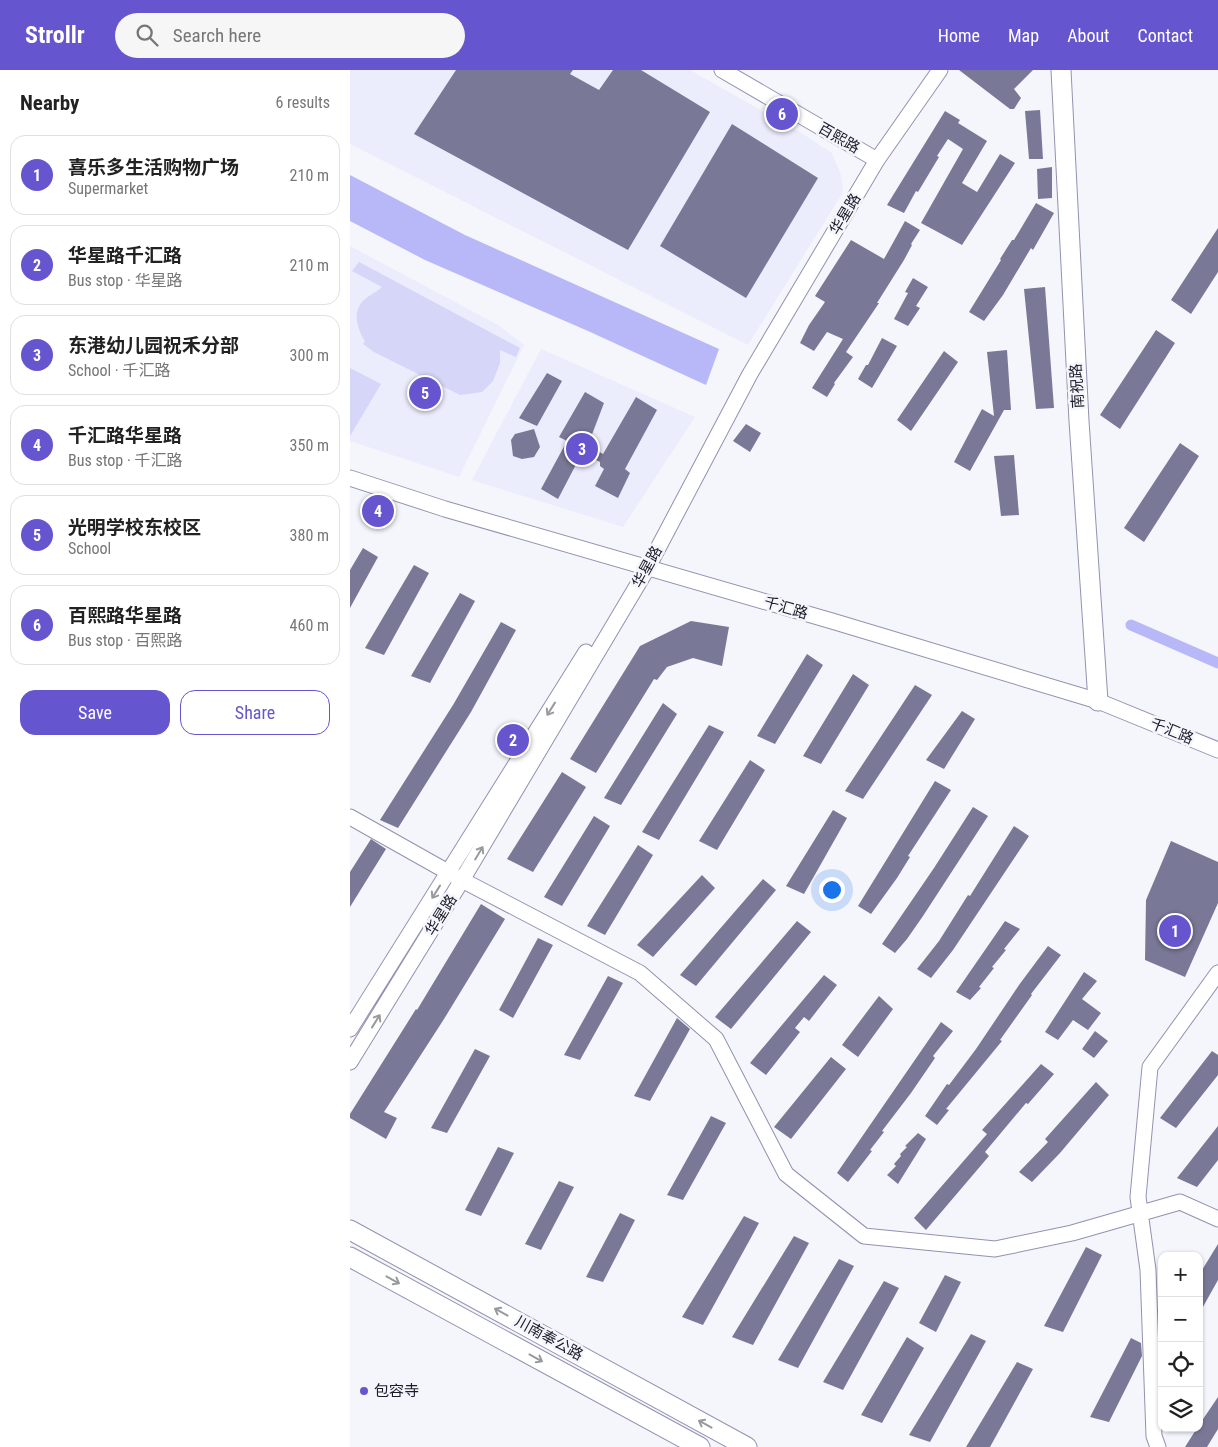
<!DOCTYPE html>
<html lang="en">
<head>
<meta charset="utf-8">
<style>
  body { margin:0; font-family:"Roboto Condensed","Noto Sans SC",sans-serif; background:#f6f6f6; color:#222 }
  .controls { position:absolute; right:15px; bottom:15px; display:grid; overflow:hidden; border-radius:10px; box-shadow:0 1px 4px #0004 }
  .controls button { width:45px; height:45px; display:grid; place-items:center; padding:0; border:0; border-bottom:1px solid #e0e0e0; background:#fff; color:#222; font:25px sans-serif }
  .you { position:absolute; left:481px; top:819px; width:18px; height:18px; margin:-12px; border:4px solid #fff; border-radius:50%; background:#1a73e8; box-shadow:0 0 0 8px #1a73e833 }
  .badge { display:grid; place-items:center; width:32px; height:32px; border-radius:50%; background:#6555ce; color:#fff; font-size:16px; font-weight:700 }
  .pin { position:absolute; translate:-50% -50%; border:2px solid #fff; box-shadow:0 1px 5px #0006 }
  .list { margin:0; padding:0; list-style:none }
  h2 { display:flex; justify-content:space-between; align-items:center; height:65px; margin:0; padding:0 20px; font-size:21px }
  h2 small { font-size:16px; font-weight:400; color:#767676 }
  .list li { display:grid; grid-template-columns:32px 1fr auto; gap:15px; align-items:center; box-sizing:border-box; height:80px; margin:0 10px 10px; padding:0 10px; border:1px solid #e0e0e0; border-radius:15px }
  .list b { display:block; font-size:19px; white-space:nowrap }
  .list p { margin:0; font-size:16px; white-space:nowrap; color:#767676 }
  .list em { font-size:16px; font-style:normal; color:#767676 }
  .actions { display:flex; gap:10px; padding:15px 20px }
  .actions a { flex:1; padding:11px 0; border:1px solid #6555ce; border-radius:15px; text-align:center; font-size:18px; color:#6555ce }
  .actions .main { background:#6555ce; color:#fff }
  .icon { flex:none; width:28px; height:28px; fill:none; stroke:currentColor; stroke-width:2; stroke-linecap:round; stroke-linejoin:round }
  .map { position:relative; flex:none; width:868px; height:1377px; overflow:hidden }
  header { display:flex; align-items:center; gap:30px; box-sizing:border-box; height:70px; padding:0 25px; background:#6555ce; color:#fff }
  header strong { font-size:24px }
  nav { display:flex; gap:28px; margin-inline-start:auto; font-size:18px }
  .search { width:350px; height:45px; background:#f6f6f6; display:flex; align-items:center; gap:12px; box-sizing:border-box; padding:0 18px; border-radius:28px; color:#767676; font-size:19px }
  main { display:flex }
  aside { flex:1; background:#fff }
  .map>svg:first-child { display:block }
  .built { fill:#ebecfc }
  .green { fill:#d6d6f9 }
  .water { fill:#b8b8f9 }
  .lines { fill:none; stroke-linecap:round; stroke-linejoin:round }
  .canal { stroke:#b8b8f9; stroke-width:11 }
  .building { fill:#797997 }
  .minor-casing { stroke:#9292b1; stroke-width:17 }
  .major-casing { stroke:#9292b1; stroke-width:21 }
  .minor { stroke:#fff; stroke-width:15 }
  .major { stroke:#fff; stroke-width:19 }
  .oneway { stroke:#99999e }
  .poi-dot { fill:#6555ce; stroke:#f5f5fc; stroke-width:2 }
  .labels { text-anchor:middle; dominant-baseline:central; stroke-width:5; stroke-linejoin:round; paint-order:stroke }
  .street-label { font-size:15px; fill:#1c1c28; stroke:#f5f5fc }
  .poi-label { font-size:15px; fill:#1c1c28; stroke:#f5f5fc; text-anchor:start }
</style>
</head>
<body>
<header>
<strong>Strollr</strong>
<div class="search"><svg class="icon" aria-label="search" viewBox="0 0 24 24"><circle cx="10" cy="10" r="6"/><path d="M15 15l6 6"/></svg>Search here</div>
<nav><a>Home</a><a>Map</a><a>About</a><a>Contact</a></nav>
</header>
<main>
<aside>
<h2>Nearby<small>6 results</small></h2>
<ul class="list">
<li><span class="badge">1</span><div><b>喜乐多生活购物广场</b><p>Supermarket</p></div><em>210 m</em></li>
<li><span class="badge">2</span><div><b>华星路千汇路</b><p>Bus stop · 华星路</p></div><em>210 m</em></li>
<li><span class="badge">3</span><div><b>东港幼儿园祝禾分部</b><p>School · 千汇路</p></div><em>300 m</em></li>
<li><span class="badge">4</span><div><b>千汇路华星路</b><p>Bus stop · 千汇路</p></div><em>350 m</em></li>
<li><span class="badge">5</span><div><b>光明学校东校区</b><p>School</p></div><em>380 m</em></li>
<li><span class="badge">6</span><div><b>百熙路华星路</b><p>Bus stop · 百熙路</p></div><em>460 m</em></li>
</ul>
<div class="actions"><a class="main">Save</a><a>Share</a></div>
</aside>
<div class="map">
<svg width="868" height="1377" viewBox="0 0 868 1377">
  <rect width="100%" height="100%" fill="#f5f5fc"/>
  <!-- built -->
  <path class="built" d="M 0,0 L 340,0 L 451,63 L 482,83 L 491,105 L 493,122 L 398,275 L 0,74 Z
    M 0,176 L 148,255 L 174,275 L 109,407 L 0,371 Z
    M 191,279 L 345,347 L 273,457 L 122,410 Z"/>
  <!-- green -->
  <path class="green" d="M 9,192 L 170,278 L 166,287 L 150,280 L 150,293 L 143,311 L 132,322 L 110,325 L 24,282 L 13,274 L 15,271 C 8,260 2,244 12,232 C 17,226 26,223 32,217 L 2,201 Z
    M 0,298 L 31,314 L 0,366 Z"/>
  <!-- water -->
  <path class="water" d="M 0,105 L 115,165 L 369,279 L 356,315 L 238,261 L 75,190 L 0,151 Z"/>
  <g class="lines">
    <!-- canal -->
    <path class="canal" d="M 781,555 L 868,593"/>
  </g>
  <!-- building -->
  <path class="building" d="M 106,0 L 223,0 L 220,4 L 249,20 L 263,0 L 291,0 L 360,42 L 278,180 L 64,64 Z
    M 609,0 L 683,0 L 664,19 L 671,28 L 664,39 L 660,39 Z
    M 690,40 L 693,89 L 679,89 L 675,41 Z
    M 595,41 L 610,50 L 608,53 L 637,71 L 612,113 L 627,122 L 650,84 L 665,93 L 612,175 L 571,153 L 613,79 L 598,69 L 587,86 L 589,87 L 568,122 L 566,121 L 554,143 L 537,135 Z
    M 382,54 L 468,108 L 396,228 L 310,176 Z
    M 702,97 L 702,128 L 688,129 L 687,99 Z
    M 686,133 L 704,143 L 683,180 L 681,178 L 653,225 L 634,251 L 619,242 L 651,190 L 650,189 L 662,170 L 664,170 Z
    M 555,151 L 570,160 L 561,174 L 562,175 L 554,190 L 527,233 L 529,233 L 496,282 L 503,287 L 484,313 L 485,314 L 477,327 L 462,318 L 493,269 L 477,262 L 464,281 L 450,273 L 459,255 L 475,232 L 465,226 L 501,170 L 534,189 Z
    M 868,158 L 868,202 L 841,244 L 821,230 Z
    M 563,208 L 578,217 L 566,236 L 570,238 L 558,256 L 544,249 L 558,223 L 555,222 Z
    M 695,217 L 704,338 L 686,339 L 674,219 Z
    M 806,260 L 825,273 L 770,359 L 750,345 Z
    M 532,268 L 547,276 L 522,318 L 508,309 L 516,295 L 518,295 Z
    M 657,280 L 661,340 L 654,340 L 620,401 L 604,392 L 632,339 L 644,346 L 637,282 Z
    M 594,281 L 608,292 L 561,361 L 547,350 Z
    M 197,303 L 212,311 L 187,356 L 169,348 Z
    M 235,322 L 254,333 L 238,375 L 253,384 L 286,327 L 307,340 L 275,399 L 280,403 L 268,428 L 245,416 L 254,399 L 250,396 L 250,392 L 232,383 L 208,429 L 191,419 L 217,371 L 209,367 Z
    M 396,354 L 411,363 L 400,382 L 383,371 Z
    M 184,359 L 190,377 L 184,387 L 172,389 L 163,386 L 161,370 L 165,364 Z
    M 830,373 L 849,386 L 794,472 L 774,458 Z
    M 664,385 L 669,445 L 651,446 L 644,386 Z
    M 13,478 L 28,487 L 0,538 L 0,500 Z
    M 64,495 L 79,503 L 34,585 L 15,578 Z
    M 110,523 L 125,531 L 80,613 L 61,606 Z
    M 341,551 L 379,557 L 372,596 L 343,588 L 317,597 L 307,610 L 304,609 L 246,703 L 220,689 L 290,576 Z
    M 151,552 L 166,560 L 121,642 L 48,758 L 30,750 L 103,635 Z
    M 457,584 L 473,595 L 425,674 L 407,666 Z
    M 503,604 L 519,615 L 471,694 L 453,686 Z
    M 565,615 L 582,625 L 513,729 L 495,721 Z
    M 313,633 L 327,644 L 271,735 L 254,728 Z
    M 612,641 L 625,649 L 594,699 L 576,690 Z
    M 359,655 L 374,662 L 309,770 L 292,762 Z
    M 400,690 L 415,700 L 367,780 L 349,771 Z
    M 212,702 L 236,717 L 183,802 L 157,789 Z
    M 585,711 L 601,720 L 558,786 L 560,787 L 547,808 L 521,844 L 508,836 Z
    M 623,737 L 638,746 L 573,846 L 557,869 L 545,883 L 532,874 L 584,798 Z
    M 483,740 L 497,748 L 454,824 L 436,816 Z
    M 244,746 L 260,756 L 212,836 L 194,827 Z
    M 664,756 L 679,766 L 603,880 L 581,908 L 567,899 L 589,871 L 618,825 L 620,826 Z
    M 21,769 L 36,779 L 0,837 L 0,802 Z
    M 821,771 L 868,792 L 868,833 L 835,907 L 795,890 L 796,830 Z
    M 288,775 L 303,785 L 255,865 L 237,856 Z
    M 352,805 L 365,818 L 303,887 L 287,875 Z
    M 413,809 L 426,820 L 346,916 L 330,905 Z
    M 131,834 L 155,849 L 94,949 L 34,1042 L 47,1048 L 36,1069 L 0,1048 L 0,1044 L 66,939 L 67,940 Z
    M 447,851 L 461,862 L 381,959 L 365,947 Z
    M 655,851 L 670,859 L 654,879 L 656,880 L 642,897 L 644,898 L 629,917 L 631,918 L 620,930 L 606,922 Z
    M 188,868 L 203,875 L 163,948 L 149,940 Z
    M 698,876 L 711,885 L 681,924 L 682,925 L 650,970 L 652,971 L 596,1039 L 599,1040 L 587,1055 L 575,1046 L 597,1014 L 599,1015 L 626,979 L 669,915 Z
    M 734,902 L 747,911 L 732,929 L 751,943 L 738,960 L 723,950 L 708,970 L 695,962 Z
    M 474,905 L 487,915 L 459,951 L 454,947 L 445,958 L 450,962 L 416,1005 L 400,993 Z
    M 258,906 L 273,913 L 230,990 L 214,985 Z
    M 529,926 L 543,939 L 508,987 L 492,975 Z
    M 327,948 L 340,959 L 300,1031 L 284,1026 Z
    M 591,952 L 603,961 L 583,986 L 585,988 L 561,1023 L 532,1061 L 534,1062 L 520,1080 L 522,1081 L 498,1112 L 487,1103 Z
    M 745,961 L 758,971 L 744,988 L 732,979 Z
    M 125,979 L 140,986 L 97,1063 L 81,1058 Z
    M 862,981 L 868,985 L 868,1005 L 826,1058 L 810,1048 Z
    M 481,987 L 496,999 L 441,1069 L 424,1057 Z
    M 691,994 L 704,1004 L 678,1034 L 676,1033 L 635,1082 L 639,1086 L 576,1160 L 564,1148 L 637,1064 L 632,1060 Z
    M 746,1012 L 759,1025 L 710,1083 L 682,1112 L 669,1102 L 698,1072 L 695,1069 Z
    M 361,1046 L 376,1053 L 333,1130 L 317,1125 Z
    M 868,1056 L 868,1090 L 847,1117 L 827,1108 Z
    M 568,1063 L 576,1069 L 548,1114 L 537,1105 L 546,1096 L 544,1094 L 551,1086 L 550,1084 L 557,1077 L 555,1076 Z
    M 148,1077 L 164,1083 L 131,1146 L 115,1140 Z
    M 209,1111 L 224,1117 L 191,1180 L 175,1174 Z
    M 270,1143 L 285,1150 L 253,1212 L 236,1207 Z
    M 394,1146 L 409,1153 L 353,1255 L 332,1247 Z
    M 444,1166 L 459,1173 L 403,1275 L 382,1267 Z
    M 868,1174 L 868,1210 L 849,1244 L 849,1205 Z
    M 736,1177 L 752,1185 L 713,1262 L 694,1256 Z
    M 489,1189 L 504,1196 L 448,1298 L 428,1290 Z
    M 595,1205 L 611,1212 L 586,1262 L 569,1253 Z
    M 534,1211 L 549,1218 L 493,1320 L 473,1312 Z
    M 621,1264 L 636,1271 L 580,1372 L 559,1365 Z
    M 557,1267 L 574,1278 L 532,1353 L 511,1345 Z
    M 781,1268 L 791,1273 L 792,1286 L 759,1352 L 740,1347 Z
    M 667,1292 L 683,1299 L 640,1377 L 616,1377 Z
    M 868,1327 L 868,1359 L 857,1377 L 835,1377 L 847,1358 L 849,1358 L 849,1355 Z"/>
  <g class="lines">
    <!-- minor casing -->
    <g class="minor-casing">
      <path id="minor" d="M 372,0 L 527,90
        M 0,408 L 95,439 L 482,551 L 748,631 L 868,680
        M 0,747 L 112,810 L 290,903 L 366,969 L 436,1104 L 514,1166 L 645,1179 L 722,1163 L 830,1132 L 868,1149
        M 0,959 L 236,582
        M 0,992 L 112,810 L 297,499 L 400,304 L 527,90 L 590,0
        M 808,1377 L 804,1366 L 798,1200 L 788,1127 L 800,997 L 868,903"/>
    </g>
    <!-- major casing -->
    <g class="major-casing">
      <path id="major" d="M 711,0 L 729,351 L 748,631
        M 0,1160 L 397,1377
        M 0,1187 L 350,1377"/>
    </g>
    <!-- minor -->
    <use href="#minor" class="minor"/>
    <!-- major -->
    <use href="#major" class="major"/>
  </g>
  <!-- one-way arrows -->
  <defs><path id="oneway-shaft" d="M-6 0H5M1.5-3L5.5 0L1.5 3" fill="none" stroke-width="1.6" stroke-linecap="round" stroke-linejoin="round" transform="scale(1.25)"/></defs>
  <g class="oneway">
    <use href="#oneway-shaft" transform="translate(201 639) rotate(122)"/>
    <use href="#oneway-shaft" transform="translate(129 783) rotate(-59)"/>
    <use href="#oneway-shaft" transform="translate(86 822) rotate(122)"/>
    <use href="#oneway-shaft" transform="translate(26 951) rotate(-58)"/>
    <use href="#oneway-shaft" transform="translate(43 1210) rotate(29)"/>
    <use href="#oneway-shaft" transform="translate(151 1242) rotate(-151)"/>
    <use href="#oneway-shaft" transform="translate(186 1288) rotate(29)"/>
    <use href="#oneway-shaft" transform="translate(355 1354) rotate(-151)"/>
  </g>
  <!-- markers -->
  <circle class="poi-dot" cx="14" cy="1321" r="5"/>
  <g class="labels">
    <!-- street labels -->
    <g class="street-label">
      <text transform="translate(489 68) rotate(30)">百熙路</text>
      <text transform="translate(495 144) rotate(-59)">华星路</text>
      <text transform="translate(727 316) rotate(-93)">南祝路</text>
      <text transform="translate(297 497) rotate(-61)">华星路</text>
      <text transform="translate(436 538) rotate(16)">千汇路</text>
      <text transform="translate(822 661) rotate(22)">千汇路</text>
      <text transform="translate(91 845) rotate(-58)">华星路</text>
      <text transform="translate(199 1268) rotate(29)">川南奉公路</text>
    </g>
    <!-- poi labels -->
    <g class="poi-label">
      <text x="24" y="1321">包容寺</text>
    </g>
  </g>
</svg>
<div class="controls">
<button>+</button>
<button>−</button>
<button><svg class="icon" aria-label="locate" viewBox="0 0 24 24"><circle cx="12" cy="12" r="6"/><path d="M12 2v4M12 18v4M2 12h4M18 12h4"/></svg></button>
<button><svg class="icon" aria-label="layers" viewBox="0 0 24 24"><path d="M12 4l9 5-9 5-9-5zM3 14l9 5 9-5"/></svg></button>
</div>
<div class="you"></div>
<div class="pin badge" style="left:825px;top:861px">1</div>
<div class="pin badge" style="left:163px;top:670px">2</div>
<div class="pin badge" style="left:232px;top:379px">3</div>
<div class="pin badge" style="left:28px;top:441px">4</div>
<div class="pin badge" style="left:75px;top:323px">5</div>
<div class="pin badge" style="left:432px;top:44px">6</div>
</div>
</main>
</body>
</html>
